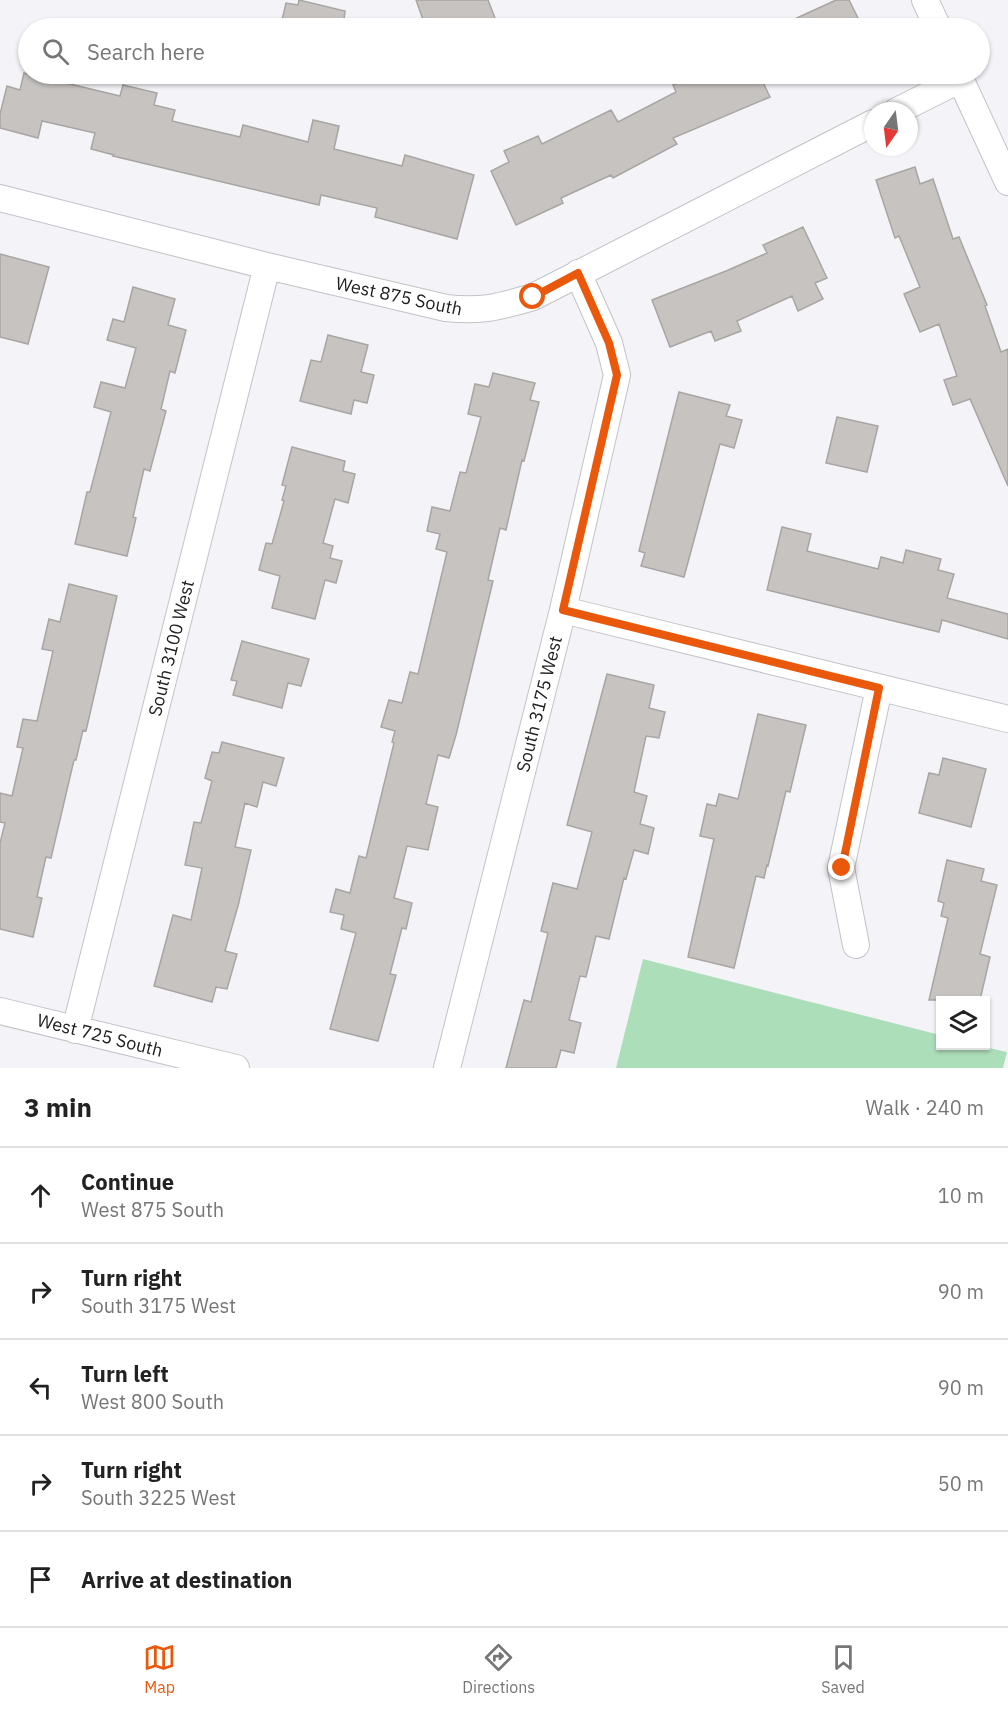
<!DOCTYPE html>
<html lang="en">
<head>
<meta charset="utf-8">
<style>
  body { margin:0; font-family:"IBM Plex Sans",sans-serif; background:#f2f2f2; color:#222 }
  .controls { position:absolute; right:18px; bottom:18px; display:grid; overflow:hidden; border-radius:0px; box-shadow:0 2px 4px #0004 }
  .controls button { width:54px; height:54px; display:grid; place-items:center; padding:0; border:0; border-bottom:2px solid #e0e0e0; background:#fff; color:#222; font:30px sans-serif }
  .compass { position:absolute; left:864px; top:102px; width:54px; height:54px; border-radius:50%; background:#fff; box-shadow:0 2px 4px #0004; rotate:194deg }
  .stop { position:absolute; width:18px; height:18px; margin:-14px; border:4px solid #ea580c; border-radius:50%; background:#fff }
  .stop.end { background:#ea580c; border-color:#fff; box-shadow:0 2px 6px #0008 }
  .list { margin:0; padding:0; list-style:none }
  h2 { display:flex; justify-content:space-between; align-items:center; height:78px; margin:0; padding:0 24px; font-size:26px }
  h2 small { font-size:20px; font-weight:400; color:#767676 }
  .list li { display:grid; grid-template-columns:39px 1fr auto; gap:18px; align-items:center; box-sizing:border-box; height:96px; padding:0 24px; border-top:2px solid #e0e0e0 }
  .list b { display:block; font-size:22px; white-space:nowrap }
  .list p { margin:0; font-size:20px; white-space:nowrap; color:#767676 }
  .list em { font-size:20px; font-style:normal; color:#767676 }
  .icon { flex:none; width:33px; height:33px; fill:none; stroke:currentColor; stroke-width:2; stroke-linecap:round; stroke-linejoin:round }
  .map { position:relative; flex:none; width:1008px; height:1068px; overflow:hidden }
  .search { position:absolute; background:#fff; box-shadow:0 2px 4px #0004; left:18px; right:18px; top:18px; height:66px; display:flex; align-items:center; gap:15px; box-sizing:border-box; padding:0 21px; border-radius:33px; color:#767676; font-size:22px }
  .sheet { height:558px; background:#fff }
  nav { display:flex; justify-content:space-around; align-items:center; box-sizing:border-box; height:84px; border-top:2px solid #e0e0e0; background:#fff; font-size:16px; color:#767676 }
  nav a { display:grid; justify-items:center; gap:3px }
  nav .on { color:#ea580c }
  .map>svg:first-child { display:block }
  .green { fill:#addeba }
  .building { fill:#c6c3c1; stroke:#a8a5a3; stroke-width:1.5 }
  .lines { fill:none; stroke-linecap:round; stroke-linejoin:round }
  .street-casing { stroke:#c2c3c6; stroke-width:28 }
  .street { stroke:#fff; stroke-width:26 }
  .route { stroke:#ea580c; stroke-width:8 }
  .labels { text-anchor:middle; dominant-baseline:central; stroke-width:4.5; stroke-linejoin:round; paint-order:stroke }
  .street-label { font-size:18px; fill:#212122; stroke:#fff }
</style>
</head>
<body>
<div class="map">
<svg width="1008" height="1068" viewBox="0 0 1008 1068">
  <rect width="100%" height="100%" fill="#f4f4f8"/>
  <!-- green -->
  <path class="green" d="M 643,959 L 940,1035 L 940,1046 L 980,1046 L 1007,1052 L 1003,1068 L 616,1068 Z"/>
  <!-- building -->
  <path class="building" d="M 299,0 L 345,11 L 343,28 L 280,28 L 286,3 L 298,5 Z
    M 416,0 L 488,0 L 495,18 L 482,23 L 485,28 L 426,28 Z
    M 836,0 L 849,0 L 863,28 L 775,28 Z
    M 24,73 L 120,96 L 123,85 L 157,93 L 154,105 L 175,110 L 172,121 L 240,137 L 243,125 L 308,142 L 313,120 L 339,126 L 334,149 L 402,166 L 405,155 L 474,175 L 457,239 L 375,217 L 377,208 L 321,195 L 319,205 L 113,156 L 114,155 L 91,149 L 95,133 L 42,121 L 38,138 L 0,128 L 0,114 L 7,86 L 20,90 Z
    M 679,74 L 759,74 L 770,97 L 673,138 L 677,144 L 613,178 L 611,175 L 561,198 L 563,203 L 516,225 L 491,171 L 509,162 L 504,151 L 538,136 L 542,144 L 611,110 L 618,122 L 676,92 L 673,85 L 682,81 Z
    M 915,167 L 920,184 L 933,179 L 953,239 L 959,237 L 987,305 L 985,306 L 1001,352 L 1008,349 L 1008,486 L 970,399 L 953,405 L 944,380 L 957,376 L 939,324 L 920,332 L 904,294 L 920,287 L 899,236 L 895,238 L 876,180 Z
    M 803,227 L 827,278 L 815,283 L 823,299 L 798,311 L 792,296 L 737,321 L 741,331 L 715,341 L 711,331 L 670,347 L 652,300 L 726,271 L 767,253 L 763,245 Z
    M 0,254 L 49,267 L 28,344 L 0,337 Z
    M 133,287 L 175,299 L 168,325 L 186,330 L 175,373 L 170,371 L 161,409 L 166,411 L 150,471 L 144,469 L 133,517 L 136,518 L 127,556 L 75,544 L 87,492 L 90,492 L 111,412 L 94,407 L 101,382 L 125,388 L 136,348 L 107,340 L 113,319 L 124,322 Z
    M 328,335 L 368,345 L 361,372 L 374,375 L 367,403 L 354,400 L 351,414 L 300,401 L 311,360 L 321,362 Z
    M 493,373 L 535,383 L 530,400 L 539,402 L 524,461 L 522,460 L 506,530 L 500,528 L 488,580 L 493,581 L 456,735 L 449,758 L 438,755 L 426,804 L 438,807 L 428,850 L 407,846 L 394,898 L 412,903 L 406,929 L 402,928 L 390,974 L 396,975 L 378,1041 L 330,1029 L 356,933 L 341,929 L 344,915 L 330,912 L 336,889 L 350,893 L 359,856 L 366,858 L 394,743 L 392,742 L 395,731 L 381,727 L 389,700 L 402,703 L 410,672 L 418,674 L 447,552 L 436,549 L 440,534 L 427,531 L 432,507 L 450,511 L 460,472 L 466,473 L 481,417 L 468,414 L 475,384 L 489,387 Z
    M 679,392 L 730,405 L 726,416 L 742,420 L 734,448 L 720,444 L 684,577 L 641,566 L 645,553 L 639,551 Z
    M 837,417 L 878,426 L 867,472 L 826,463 Z
    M 292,447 L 345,461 L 343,471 L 355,474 L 348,503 L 335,499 L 323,543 L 333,546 L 330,558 L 342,561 L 336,583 L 325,580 L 315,619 L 272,608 L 280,576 L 259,570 L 266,543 L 272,544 L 284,501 L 282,500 L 286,486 L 282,485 Z
    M 782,527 L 811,534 L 807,551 L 878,569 L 881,557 L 903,563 L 906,550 L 941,559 L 938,570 L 954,574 L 947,598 L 1008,614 L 1008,639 L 942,620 L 939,632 L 767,590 Z
    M 69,584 L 117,596 L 86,731 L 83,730 L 76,760 L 74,760 L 51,858 L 46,857 L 37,897 L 42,898 L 33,937 L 0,929 L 0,843 L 5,823 L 0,822 L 0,793 L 12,796 L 23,748 L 17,747 L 23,719 L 37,721 L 53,651 L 42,649 L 49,619 L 60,622 Z
    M 242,641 L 309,659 L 301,686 L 288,683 L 282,708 L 233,695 L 237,681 L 231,680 Z
    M 607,674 L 654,685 L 649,708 L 665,712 L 659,738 L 646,736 L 634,792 L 647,796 L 640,824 L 654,828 L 648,854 L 634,850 L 626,879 L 624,878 L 609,939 L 596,936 L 586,977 L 580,976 L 569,1020 L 581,1023 L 574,1053 L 561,1050 L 556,1068 L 506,1068 L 524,1000 L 531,1002 L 548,933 L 541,931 L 553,883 L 577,889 L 592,832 L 567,825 Z
    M 758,714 L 806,725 L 790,792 L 786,791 L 768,866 L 767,865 L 764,878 L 756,876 L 734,968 L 688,957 L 714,839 L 700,836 L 707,804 L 716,806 L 719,794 L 738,799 Z
    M 222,742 L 284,758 L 276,786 L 263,782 L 257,807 L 245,803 L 235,847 L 251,850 L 238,906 L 225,951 L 237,954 L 227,989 L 216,987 L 212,1002 L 154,986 L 173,915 L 191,920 L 202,868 L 185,865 L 194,822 L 201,823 L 212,781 L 205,778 L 212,752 L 219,753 Z
    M 943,758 L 986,769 L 971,827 L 919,813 L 929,773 L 939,775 Z
    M 947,860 L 984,869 L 981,881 L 997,885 L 980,954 L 990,957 L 980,1000 L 929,1000 L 948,918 L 941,916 L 944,903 L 938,901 Z"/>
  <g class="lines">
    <!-- street casing -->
    <g class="street-casing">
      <path id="street" d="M 925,0 L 938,28
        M 958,74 L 1008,182
        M 897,111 L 961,79
        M 0,198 L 267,266 L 446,308 C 482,312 499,307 533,297 L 873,123
        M 563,610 L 1008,719
        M 856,945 L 841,868 L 879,688
        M 0,1011 L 236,1068
        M 75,1030 L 267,266
        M 447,1068 L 563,610 L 617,375 L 609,343 L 578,273"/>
    </g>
    <!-- street -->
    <use href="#street" class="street"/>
  </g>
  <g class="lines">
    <!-- route -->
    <path class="route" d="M 533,297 L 578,273 L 609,343 L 617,375 L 563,610 L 879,688 L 842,868"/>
  </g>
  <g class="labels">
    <!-- street labels -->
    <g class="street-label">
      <text transform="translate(399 296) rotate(12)">West 875 South</text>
      <text transform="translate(171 648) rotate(-76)">South 3100 West</text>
      <text transform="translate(539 704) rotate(-76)">South 3175 West</text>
      <text transform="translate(100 1035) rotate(14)">West 725 South</text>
    </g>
  </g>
</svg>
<div class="controls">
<button><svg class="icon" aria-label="layers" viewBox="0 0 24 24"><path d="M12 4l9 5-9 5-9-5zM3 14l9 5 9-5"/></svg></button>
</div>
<svg class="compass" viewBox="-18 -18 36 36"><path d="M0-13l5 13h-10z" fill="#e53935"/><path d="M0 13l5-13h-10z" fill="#767676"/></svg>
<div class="stop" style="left:533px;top:297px"></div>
<div class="stop end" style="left:842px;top:868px"></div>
<div class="search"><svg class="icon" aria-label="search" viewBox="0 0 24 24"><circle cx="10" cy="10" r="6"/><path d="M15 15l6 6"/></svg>Search here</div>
</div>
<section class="sheet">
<h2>3 min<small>Walk · 240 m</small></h2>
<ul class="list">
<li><svg class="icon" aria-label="ahead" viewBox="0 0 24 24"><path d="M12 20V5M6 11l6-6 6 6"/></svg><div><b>Continue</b><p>West 875 South</p></div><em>10 m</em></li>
<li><svg class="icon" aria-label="right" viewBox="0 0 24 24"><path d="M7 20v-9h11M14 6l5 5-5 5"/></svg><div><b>Turn right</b><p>South 3175 West</p></div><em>90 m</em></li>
<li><svg class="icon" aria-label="left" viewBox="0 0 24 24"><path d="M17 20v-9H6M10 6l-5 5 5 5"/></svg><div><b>Turn left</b><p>West 800 South</p></div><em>90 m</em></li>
<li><svg class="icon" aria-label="right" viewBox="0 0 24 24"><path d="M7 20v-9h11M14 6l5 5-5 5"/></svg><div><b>Turn right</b><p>South 3225 West</p></div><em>50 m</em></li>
<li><svg class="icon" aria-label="arrive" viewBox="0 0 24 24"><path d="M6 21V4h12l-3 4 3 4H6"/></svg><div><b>Arrive at destination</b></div></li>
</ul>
</section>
<nav>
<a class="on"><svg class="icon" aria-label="map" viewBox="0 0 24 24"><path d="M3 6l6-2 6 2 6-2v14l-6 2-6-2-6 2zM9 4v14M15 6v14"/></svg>Map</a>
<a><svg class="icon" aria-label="directions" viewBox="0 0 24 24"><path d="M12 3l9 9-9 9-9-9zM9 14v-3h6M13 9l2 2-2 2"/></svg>Directions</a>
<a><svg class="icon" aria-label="saved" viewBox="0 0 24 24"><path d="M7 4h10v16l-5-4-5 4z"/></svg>Saved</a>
</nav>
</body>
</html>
